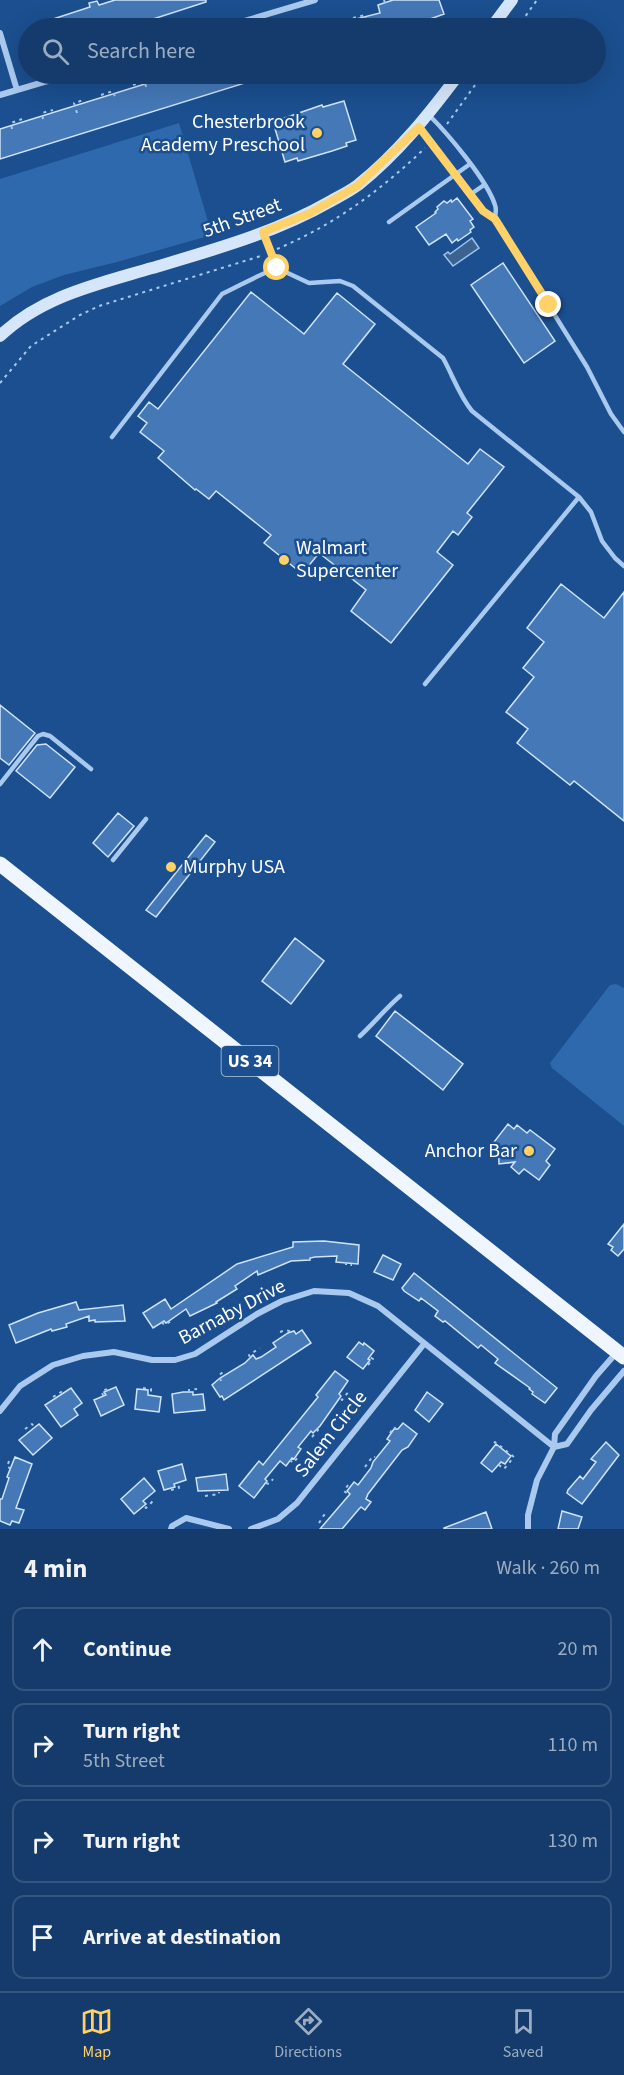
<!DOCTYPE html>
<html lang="en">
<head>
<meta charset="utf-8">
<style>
  body { margin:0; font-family:"Source Sans 3",sans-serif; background:#1d4271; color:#f1f3f6 }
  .stop { position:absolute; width:18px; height:18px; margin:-14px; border:4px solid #ffd166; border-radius:50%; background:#fff }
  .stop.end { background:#ffd166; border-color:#fff; box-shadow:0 2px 6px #0008 }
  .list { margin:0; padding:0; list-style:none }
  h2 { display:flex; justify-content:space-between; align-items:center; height:78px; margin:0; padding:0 24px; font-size:26px }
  h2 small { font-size:20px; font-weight:400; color:#9dadc1 }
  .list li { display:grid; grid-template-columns:39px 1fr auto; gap:18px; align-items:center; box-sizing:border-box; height:84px; margin:0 12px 12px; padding:0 12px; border:2px solid #33557e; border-radius:12px }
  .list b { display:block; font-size:22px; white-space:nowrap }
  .list p { margin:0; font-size:20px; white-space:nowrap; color:#9dadc1 }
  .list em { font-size:20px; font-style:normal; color:#9dadc1 }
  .icon { flex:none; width:33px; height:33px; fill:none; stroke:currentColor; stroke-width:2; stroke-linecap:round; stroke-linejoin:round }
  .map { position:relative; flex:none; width:624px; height:1529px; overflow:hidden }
  .search { position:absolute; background:#143b6b; box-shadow:0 6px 24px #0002; left:18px; right:18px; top:18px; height:66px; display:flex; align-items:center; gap:15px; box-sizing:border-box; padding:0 21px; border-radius:33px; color:#9dadc1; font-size:22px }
  .sheet { height:462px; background:#143b6b }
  nav { display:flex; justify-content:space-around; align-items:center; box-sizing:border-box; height:84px; border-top:2px solid #33557e; background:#143b6b; font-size:16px; color:#9dadc1 }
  nav a { display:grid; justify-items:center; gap:3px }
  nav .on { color:#ffd166 }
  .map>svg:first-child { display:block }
  .green { fill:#2e69ad }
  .water { fill:#3c6290; stroke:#9cc4f0; stroke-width:1.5 }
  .building { fill:#4478b7; stroke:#cfe3fa; stroke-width:1.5 }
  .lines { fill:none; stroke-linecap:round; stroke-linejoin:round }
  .path { stroke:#a9c9ee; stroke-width:2; stroke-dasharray:3 4.5; stroke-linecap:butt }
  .lane { stroke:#a9c9ee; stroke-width:4.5 }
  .street { stroke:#a9c9ee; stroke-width:6 }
  .secondary { stroke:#d6e6fa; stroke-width:12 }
  .primary { stroke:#f0f6ff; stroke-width:15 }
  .route { stroke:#ffd166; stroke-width:8 }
  .poi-dot { fill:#ffd166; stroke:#1b4f8f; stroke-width:2 }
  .labels { text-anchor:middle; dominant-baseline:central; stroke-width:5; stroke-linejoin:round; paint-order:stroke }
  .shield { fill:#1b4f8f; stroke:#bbcadd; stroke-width:1.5 }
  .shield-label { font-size:18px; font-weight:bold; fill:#fff }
  .poi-label { font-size:20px; fill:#fff; stroke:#1b4f8f; text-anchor:end }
  .street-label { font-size:20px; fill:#fff; stroke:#1b4f8f }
</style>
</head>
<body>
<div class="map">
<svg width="624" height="1529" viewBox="0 0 624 1529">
  <rect width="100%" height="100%" fill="#1b4f8f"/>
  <!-- green -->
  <path class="green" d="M 179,123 L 212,235 L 117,262 L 64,275 L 32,287 L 0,306 L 0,179 Z
    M 616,984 L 624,988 L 624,1126 L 552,1068 L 550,1063 L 610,985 Z"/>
  <!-- water -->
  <path class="water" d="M 472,238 L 479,248 L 453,266 L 444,255 L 448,252 L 450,254 Z"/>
  <!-- building -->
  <path class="building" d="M 115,0 L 206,0 L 206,2 L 147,21 L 148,23 L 135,27 L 135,25 L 124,28 L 53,28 L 50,20 L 90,7 L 89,3 L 97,1 L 99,5 Z
    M 393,0 L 439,0 L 444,14 L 419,23 L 418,19 L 388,28 L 350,28 L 348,21 L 380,13 L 378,5 Z
    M 177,74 L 267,74 L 267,76 L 0,159 L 0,129 Z
    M 344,101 L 356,140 L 346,143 L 347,146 L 332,151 L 298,161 L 297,158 L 285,162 L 273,122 L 322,105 L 323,107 Z
    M 457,198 L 473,219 L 470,221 L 474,227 L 470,230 L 471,232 L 458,241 L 457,239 L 452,243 L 446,234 L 429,245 L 416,227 L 436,213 L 435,212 L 438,209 L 437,207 L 444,201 L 447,203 L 451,200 L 452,202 Z
    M 503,263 L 555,341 L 524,363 L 471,285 Z
    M 251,292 L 304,334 L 337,293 L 375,324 L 343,364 L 468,464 L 480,449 L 504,467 L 467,513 L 472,517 L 458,535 L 453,531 L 437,552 L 453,565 L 391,643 L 351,611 L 366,590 L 319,553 L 303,573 L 296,567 L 295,568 L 264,543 L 271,535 L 216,491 L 209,499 L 196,489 L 195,490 L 158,458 L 164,451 L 140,432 L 147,423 L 138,416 L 149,402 L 158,409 Z
    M 561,584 L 604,618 L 624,592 L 624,821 L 574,781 L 570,785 L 517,743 L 528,729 L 506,712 L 534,677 L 523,668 L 544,642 L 527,628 Z
    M 0,705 L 35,733 L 9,765 L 0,758 Z
    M 46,744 L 75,767 L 50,798 L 16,771 L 37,745 Z
    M 118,813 L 134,826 L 108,857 L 93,843 Z
    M 206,835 L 215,842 L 156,917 L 146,910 Z
    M 295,938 L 324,961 L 291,1004 L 262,981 Z
    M 395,1011 L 463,1064 L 443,1090 L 376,1036 Z
    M 508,1124 L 514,1129 L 517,1125 L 527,1133 L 530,1130 L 555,1149 L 546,1161 L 550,1165 L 539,1180 L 524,1169 L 519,1174 L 511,1167 L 515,1162 L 499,1164 L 498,1145 L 494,1142 Z
    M 624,1224 L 624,1249 L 618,1256 L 611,1250 L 613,1247 L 608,1244 Z
    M 324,1241 L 359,1245 L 358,1264 L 336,1262 L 337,1256 L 315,1257 L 310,1258 L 310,1260 L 291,1261 L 258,1275 L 257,1271 L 235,1286 L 237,1289 L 216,1302 L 217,1303 L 190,1316 L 186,1309 L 166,1323 L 164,1321 L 153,1328 L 143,1313 L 165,1299 L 171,1309 L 237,1264 L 293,1247 L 293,1242 Z
    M 383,1255 L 401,1264 L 393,1280 L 374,1272 Z
    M 414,1273 L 557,1388 L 545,1403 L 532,1394 L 533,1392 L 529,1389 L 530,1388 L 495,1363 L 498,1359 L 481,1345 L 478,1348 L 445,1321 L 443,1322 L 435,1316 L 438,1311 L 421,1298 L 419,1301 L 404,1291 L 402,1288 Z
    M 76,1302 L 79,1310 L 123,1305 L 125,1321 L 95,1322 L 95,1320 L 89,1321 L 89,1316 L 66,1324 L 67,1327 L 52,1331 L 51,1329 L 16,1343 L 9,1325 L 38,1313 Z
    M 302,1330 L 311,1343 L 224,1400 L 222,1396 L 220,1397 L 212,1385 L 220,1378 L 245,1363 L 253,1355 L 256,1359 L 261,1357 L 276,1347 L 273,1343 L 288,1333 L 294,1331 L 296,1334 Z
    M 359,1342 L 363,1345 L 364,1343 L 374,1351 L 368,1359 L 370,1360 L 363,1369 L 347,1357 Z
    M 335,1371 L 348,1381 L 339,1394 L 341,1396 L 320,1426 L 313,1433 L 311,1431 L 298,1447 L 301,1449 L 294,1459 L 292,1458 L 286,1466 L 280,1461 L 265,1479 L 267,1481 L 254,1498 L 239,1486 L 259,1461 L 263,1465 L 318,1397 L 316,1395 Z
    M 116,1387 L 124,1405 L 101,1416 L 94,1400 L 106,1395 L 104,1392 Z
    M 71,1388 L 82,1403 L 74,1409 L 78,1415 L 61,1427 L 45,1405 Z
    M 137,1389 L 148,1390 L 148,1395 L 161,1397 L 159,1412 L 135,1409 Z
    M 183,1392 L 193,1392 L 193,1395 L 203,1394 L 205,1410 L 174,1413 L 172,1394 Z
    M 427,1392 L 443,1404 L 429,1422 L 415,1410 Z
    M 403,1423 L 417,1434 L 408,1447 L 402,1450 L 368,1494 L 366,1499 L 371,1502 L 365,1510 L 361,1507 L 359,1509 L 342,1529 L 320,1529 L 350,1494 L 347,1491 L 354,1482 L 358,1485 L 371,1468 L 373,1462 L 390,1441 L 387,1439 L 394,1429 L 398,1429 Z
    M 39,1424 L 52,1438 L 33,1455 L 19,1440 Z
    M 606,1442 L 619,1455 L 582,1504 L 567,1493 L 568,1490 L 580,1476 L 583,1479 L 596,1462 L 591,1459 Z
    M 496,1444 L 511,1456 L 505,1464 L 501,1462 L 492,1472 L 481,1463 Z
    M 15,1457 L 32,1464 L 16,1508 L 24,1510 L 19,1523 L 12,1521 L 10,1525 L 0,1521 L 0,1499 L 2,1499 L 9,1478 L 7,1477 Z
    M 182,1464 L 186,1480 L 174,1484 L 175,1487 L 164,1490 L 158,1471 Z
    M 226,1474 L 228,1490 L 198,1491 L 196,1478 Z
    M 144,1478 L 155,1491 L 143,1501 L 146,1504 L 134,1514 L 121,1499 Z
    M 562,1511 L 582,1517 L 578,1529 L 558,1529 Z
    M 486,1512 L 492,1529 L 444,1529 L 444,1528 Z"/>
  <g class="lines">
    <!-- path -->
    <path class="path" d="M 384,0 L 385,3
      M 353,18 L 365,15 L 367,21
      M 322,27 L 334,24 L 335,28
      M 517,28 L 537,0
      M 167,76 L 167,74 L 169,74
      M 133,85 L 144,81 L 147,89
      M 101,95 L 113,91 L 115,97
      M 77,113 L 74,103 L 84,100
      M 43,119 L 42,113 L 53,110
      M 447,124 L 483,74
      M 12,129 L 11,123 L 22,119
      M 277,249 C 334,225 381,190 425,148
      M 0,383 L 31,346 L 80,315 L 99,306 L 264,255
      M 346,1262 L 346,1265 L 352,1265
      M 162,1322 L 164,1325 L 173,1320
      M 280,1332 L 286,1330 L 292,1332
      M 250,1357 L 249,1355 L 260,1348
      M 368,1365 L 373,1359 L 370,1357
      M 221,1381 L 219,1375 L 225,1371
      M 143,1388 L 151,1389 L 151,1396
      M 189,1392 L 189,1390 L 197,1389
      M 103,1396 L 102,1391 L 110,1388
      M 53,1397 L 61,1392 L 63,1394
      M 341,1399 L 342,1400 L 350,1390
      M 25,1429 L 32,1424 L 35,1428
      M 390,1433 L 394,1427 L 396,1429
      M 312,1437 L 318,1430 L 316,1429
      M 494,1443 L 495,1442 L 514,1457 L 504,1469 L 499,1465
      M 290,1460 L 293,1463 L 299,1456
      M 9,1461 L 7,1467 L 10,1468
      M 365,1467 L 373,1456 L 375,1457
      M 266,1483 L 269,1484 L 273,1479
      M 348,1485 L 344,1491 L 349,1495
      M 171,1490 L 179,1488 L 178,1483
      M 205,1496 L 219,1494 L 219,1492
      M 145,1507 L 146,1508 L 154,1500
      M 319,1523 L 324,1515 L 329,1518"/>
    <!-- lane -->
    <path class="lane" d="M 429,115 C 448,134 487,180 495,205 C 497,210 495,214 495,219
      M 419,127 L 483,211 L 495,219 L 587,367 L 611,414 L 624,432
      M 471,194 L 484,185
      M 389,222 L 470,164
      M 277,268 L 309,283 L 340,281 L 353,286 L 443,358 C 453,376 459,395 472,411 L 579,497 L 591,512 L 602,541 L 615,558 L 624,566
      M 112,437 L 222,294 C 241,285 258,275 277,268 L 263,233
      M 425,684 L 579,497
      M 0,784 L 38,736 L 43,734 L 50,736 L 91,769
      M 113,860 L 146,819
      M 360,1036 C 374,1023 386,1008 400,996"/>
    <!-- street -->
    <path class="street" d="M 221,28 L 315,0
      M 0,33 L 17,90
      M 0,95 L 71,74
      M 0,1411 L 20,1386 L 53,1365 L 83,1356 L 114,1352 L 152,1360 L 175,1360 L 195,1354 L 257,1314 L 282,1301 L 314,1291 L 349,1293 L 378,1306 L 554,1447
      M 554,1447 L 567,1444 L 591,1410 L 624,1371
      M 171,1529 L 172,1526 L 186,1518 L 229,1529
      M 251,1529 L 278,1519 L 297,1503 L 424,1344
      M 528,1529 L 528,1515 L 537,1480 L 554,1447 L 555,1434 L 596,1376 L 617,1352"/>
    <!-- secondary -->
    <path class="secondary" d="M 491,28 L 512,0
      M 0,336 C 42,296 98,284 152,268 C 213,250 275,233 331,201 C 340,196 350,191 358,185 C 398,153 429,114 459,74"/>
    <!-- primary -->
    <path class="primary" d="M 0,864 L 624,1357"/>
  </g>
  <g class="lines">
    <!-- route -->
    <path class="route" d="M 277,268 L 263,232 L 310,213 L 357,186 L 419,127 L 483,211 L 495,219 L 549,305"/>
  </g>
  <!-- markers -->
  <g class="poi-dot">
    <circle cx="317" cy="133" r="6"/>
    <circle cx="284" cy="560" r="6"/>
    <circle cx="171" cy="867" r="6"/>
    <circle cx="529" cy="1151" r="6"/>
  </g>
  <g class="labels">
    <!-- shield labels -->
    <rect class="shield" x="221.5" y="1046" width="57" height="30" rx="4.5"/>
    <g class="shield-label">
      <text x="250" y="1061">US 34</text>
    </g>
    <!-- poi labels -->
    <g class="poi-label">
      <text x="305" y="122">Chesterbrook<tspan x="305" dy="23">Academy Preschool</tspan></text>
      <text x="296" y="548" text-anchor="start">Walmart<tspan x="296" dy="23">Supercenter</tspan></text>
      <text x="183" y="867" text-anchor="start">Murphy USA</text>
      <text x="517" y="1151">Anchor Bar</text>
    </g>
    <!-- street labels -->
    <g class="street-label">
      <text transform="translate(242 218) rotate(-20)">5th Street</text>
      <text transform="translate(232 1312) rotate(-28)">Barnaby Drive</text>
      <text transform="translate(331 1434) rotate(-52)">Salem Circle</text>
    </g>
  </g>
</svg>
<div class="stop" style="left:277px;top:268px"></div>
<div class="stop end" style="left:549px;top:305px"></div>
<div class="search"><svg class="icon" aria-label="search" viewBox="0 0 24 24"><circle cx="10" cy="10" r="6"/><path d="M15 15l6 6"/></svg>Search here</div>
</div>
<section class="sheet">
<h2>4 min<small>Walk · 260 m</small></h2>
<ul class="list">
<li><svg class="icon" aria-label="ahead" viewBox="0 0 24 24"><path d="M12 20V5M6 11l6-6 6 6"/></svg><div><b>Continue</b></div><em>20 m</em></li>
<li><svg class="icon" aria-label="right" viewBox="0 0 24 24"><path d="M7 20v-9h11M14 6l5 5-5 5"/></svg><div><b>Turn right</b><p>5th Street</p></div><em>110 m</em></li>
<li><svg class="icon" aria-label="right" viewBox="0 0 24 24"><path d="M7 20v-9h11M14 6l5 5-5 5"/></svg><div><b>Turn right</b></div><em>130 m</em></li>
<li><svg class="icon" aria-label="arrive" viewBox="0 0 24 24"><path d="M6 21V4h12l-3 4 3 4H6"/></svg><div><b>Arrive at destination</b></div></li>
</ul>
</section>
<nav>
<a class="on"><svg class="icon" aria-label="map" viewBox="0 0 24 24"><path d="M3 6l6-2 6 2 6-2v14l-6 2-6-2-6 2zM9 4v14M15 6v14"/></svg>Map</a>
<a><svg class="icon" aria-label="directions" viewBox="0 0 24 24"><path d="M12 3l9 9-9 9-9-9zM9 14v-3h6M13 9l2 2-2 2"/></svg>Directions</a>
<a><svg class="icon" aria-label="saved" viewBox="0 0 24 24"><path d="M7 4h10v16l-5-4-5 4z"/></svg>Saved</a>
</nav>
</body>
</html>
